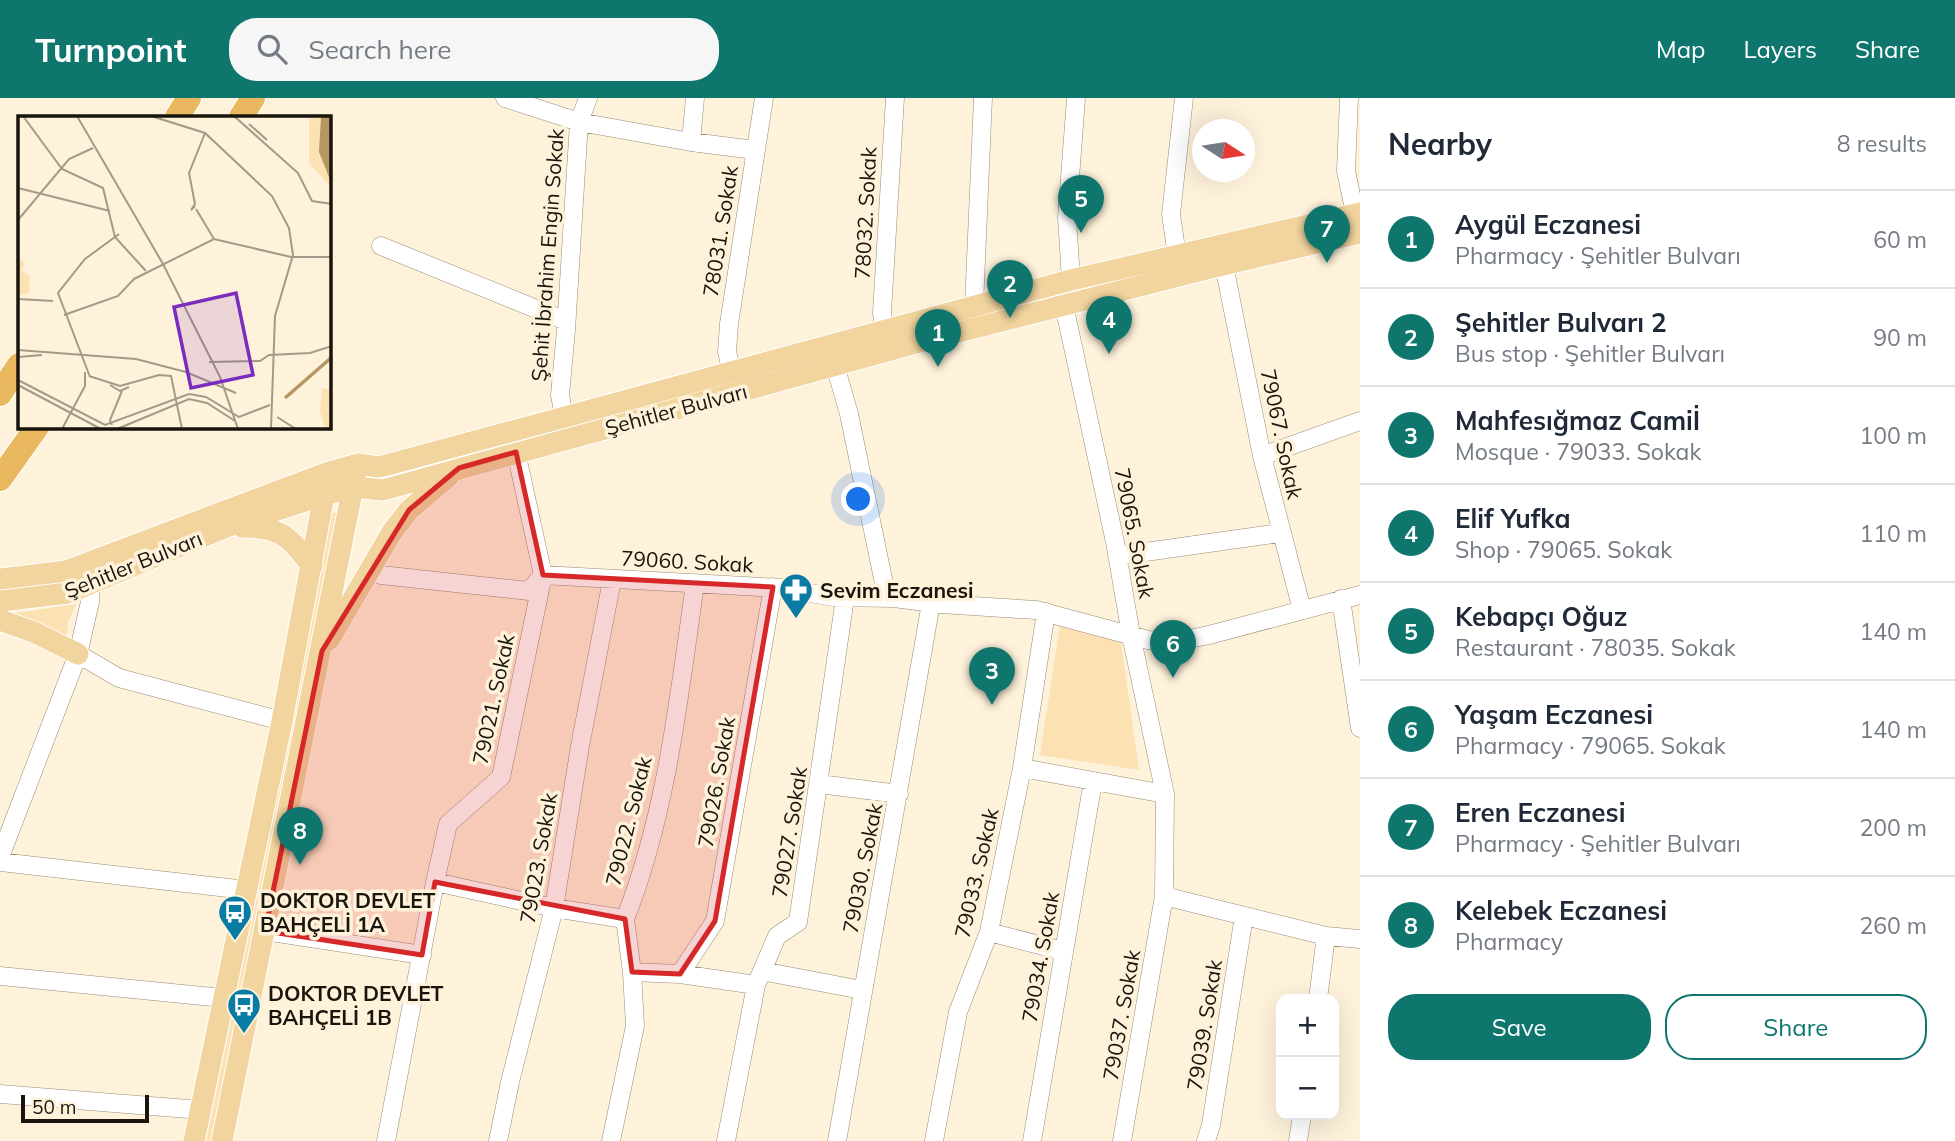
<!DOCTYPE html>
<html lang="en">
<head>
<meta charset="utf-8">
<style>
  body { margin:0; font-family:Mulish,sans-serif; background:#f6f6f7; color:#1f2937 }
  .controls { position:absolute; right:21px; bottom:21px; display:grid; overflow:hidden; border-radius:14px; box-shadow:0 7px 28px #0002 }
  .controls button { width:63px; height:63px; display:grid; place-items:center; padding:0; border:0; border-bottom:2px solid #e0e1e3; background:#fff; color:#1f2937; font:35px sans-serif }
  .compass { position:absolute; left:1192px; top:21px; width:63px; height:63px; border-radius:50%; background:#fff; box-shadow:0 7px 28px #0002; rotate:102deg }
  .scale { position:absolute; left:21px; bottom:18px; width:128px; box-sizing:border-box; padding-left:7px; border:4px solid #19150d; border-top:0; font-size:19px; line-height:24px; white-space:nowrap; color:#19150d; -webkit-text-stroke:5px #fff2db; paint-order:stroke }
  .you { position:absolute; left:859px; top:402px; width:24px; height:24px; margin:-18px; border:5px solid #fff; border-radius:50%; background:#1a73e8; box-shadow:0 0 0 10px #1a73e833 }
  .badge { display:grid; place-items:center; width:46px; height:46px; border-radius:50%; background:#0f766e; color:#fff; font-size:23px; font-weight:700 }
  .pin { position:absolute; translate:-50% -58px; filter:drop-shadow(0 2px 4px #0008) }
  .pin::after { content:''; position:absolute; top:37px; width:24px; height:21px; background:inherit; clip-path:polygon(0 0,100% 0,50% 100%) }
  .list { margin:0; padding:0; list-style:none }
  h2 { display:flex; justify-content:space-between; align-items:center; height:91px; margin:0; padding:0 28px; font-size:30px }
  h2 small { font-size:23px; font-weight:400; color:#747a83 }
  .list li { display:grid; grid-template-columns:46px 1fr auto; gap:21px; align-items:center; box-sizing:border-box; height:98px; padding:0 28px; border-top:2px solid #e0e1e3 }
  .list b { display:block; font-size:26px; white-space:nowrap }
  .list p { margin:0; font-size:23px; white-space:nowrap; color:#747a83 }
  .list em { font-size:23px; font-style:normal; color:#747a83 }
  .actions { display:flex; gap:14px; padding:21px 28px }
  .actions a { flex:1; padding:16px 0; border:2px solid #0f766e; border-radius:28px; text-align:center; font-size:24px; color:#0f766e }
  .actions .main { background:#0f766e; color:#fff }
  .icon { flex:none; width:38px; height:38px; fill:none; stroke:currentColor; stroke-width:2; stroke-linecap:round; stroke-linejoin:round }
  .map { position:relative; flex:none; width:1360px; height:1043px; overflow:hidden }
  header { display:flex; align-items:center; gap:42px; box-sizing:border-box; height:98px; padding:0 35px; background:#0f766e; color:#fff }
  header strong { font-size:33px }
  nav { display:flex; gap:38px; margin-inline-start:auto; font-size:24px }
  .search { width:490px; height:63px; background:#f6f6f7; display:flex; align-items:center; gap:18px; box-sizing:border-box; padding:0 24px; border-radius:28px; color:#747a83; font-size:26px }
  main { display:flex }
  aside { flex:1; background:#fff }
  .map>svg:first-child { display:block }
  .green { fill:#fce1b2 }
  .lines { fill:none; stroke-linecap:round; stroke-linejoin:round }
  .minor-casing { stroke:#988b77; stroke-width:19 }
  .major-casing { stroke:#fff; stroke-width:23 }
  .highway-casing { stroke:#fff; stroke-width:26 }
  .minor { stroke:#fff; stroke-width:18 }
  .major { stroke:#f1d49e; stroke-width:21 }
  .highway { stroke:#e8b75e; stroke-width:24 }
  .marked { fill:#d62828; fill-opacity:0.2; stroke:#d62828; stroke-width:5; stroke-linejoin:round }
  .labels { text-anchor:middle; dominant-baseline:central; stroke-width:7; stroke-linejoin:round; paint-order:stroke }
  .street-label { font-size:21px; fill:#19150d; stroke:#fff2db }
  .poi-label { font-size:21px; font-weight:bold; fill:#19150d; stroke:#fff2db; text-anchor:start }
  .inset-river { fill:none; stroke:#b59761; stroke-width:3.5 }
  .inset-road { fill:none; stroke:#a39a89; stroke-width:2 }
  .view { fill:#7b2cbf; fill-opacity:0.15; stroke:#7b2cbf; stroke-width:3.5 }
  .inset-edge { fill:none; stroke:#19150d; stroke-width:3.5 }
</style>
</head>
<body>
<header>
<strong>Turnpoint</strong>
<div class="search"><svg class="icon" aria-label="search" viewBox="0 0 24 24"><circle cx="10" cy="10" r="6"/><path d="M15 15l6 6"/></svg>Search here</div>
<nav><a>Map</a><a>Layers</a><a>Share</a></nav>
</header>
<main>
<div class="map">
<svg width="1360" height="1043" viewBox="0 0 1360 1043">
  <rect width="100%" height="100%" fill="#fff2db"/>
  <!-- green -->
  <path class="green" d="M 332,415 L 339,415 L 211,1043 L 206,1043 L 274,714 Z
    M 76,506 L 68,524 L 66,543 L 3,517 Z
    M 1060,526 L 1120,537 L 1139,672 L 1040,657 Z"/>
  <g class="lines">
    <!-- minor casing -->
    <g class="minor-casing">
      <path id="minor" d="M 505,0 L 579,24 L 691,44 L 755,52
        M 1349,0 L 1346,73 L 1355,116
        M 691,44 L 695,0
        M 381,148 L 566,223
        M 1177,158 L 1171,116 L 1184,0
        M 1224,167 L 1262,358 L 1302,512
        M 1071,182 L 1067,120 L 1076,0
        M 1064,207 L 1115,444 L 1131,537 L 1165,696 L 1164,798 L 1122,1043
        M 974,208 L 983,0
        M 885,232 L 882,215 L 895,0
        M 835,267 L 849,316 L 887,500
        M 732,274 L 727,254 L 729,226 L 764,0
        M 564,319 L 560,297 L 566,232 L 579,24 L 588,0
        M 1262,358 L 1360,323
        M 1117,458 L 1280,435
        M 371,473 L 381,477 L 529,493 L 543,477 L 780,490 L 834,499 L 894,500 L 941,506 L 1036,512 L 1148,542 L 1179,543 L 1209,537 L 1360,497
        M 1341,501 L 1360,630
        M 78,556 L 119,580 L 282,623
        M 1022,670 L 1165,696
        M 819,686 L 899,696
        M 0,759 L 78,556 L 90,504 L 90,487
        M 0,764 L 246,792
        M 435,784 L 554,810 L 625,821 C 667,715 679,598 695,486
        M 1164,798 L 1326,838 L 1360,841
        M 265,833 L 422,857
        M 989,834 L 1063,853
        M 762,873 L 862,892
        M 632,874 L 680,876 L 756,887
        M 680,876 L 715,823 L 773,489
        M 0,878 L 223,900
        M 1318,901 L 1326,838
        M 0,996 L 201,1012
        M 386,1043 L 435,784 L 448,726 L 501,679 L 543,477 L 516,354
        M 498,1043 L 510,984 L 554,810 L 580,648 L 612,482
        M 611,1043 L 635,928 L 632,874 L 625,821
        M 726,1043 L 756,887 L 777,838 L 798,824 L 845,500
        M 837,1043 L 931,505
        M 934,1043 L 958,914 L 989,834 L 1022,670 L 1046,514
        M 1032,1043 L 1093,683
        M 1206,1043 L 1211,1027 L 1244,818
        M 1298,1043 L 1302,1017"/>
    </g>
    <!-- major casing -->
    <g class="major-casing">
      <path id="major" d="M 242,429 C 283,430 287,437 312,468
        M 0,481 L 66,473 L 329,374 L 358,366 L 378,369 L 387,367 L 1071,182 L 1360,115
        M 0,503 L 68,495 L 226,429 L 323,397 L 353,389 L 383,392 L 920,244 L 1210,170 L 1360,135
        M 0,522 L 36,535 L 78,556
        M 329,542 L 392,434 L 409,412 L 449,378
        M 194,1043 L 282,623 L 326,386
        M 222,1043 L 355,379"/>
    </g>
    <!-- highway casing -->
    <g class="highway-casing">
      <path id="highway" d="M 177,19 L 189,0
        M 241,19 L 253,0
        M 0,296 L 19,267
        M 0,381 L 37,329"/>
    </g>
    <!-- minor -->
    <use href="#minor" class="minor"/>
    <!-- major -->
    <use href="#major" class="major"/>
    <!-- highway -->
    <use href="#highway" class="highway"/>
  </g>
  <!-- marked area -->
  <path class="marked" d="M 516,354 L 543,477 L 773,489 L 715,823 L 680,876 L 632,874 L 625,821 L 435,784 L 422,857 L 265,833 L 322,553 L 409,412 L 459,370 Z"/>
  <!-- icons -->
  <defs>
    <g id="pharmacy-pin" transform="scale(1.75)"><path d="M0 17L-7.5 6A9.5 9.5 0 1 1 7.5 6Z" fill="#0a7ca4" stroke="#fff2db"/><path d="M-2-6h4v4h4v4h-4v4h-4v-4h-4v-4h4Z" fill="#fff"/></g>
    <g id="bus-pin" transform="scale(1.75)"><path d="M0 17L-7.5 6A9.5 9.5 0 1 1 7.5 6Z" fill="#0a7ca4" stroke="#fff2db"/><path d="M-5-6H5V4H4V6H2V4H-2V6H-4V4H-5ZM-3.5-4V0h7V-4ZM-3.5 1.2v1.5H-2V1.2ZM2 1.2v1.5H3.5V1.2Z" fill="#fff"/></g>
  </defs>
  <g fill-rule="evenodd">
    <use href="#pharmacy-pin" x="796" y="492"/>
    <use href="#bus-pin" x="235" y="814"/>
    <use href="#bus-pin" x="244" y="907"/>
  </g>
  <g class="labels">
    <!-- street labels -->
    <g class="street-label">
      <text transform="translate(865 115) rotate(-87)">78032. Sokak</text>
      <text transform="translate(720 133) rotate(-81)">78031. Sokak</text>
      <text transform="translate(547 157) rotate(-86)">Şehit İbrahim Engin Sokak</text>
      <text transform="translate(676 311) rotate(-15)">Şehitler Bulvarı</text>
      <text transform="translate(1282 336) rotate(78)">79067. Sokak</text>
      <text transform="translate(1135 435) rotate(79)">79065. Sokak</text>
      <text transform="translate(687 463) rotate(3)">79060. Sokak</text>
      <text transform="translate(133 466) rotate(-22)">Şehitler Bulvarı</text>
      <text transform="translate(493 601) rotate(-78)">79021. Sokak</text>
      <text transform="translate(716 684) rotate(-80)">79026. Sokak</text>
      <text transform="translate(628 723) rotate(-76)">79022. Sokak</text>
      <text transform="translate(789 734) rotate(-81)">79027. Sokak</text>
      <text transform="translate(538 760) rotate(-80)">79023. Sokak</text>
      <text transform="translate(862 770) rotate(-79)">79030. Sokak</text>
      <text transform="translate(976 775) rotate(-77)">79033. Sokak</text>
      <text transform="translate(1040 859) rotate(-80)">79034. Sokak</text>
      <text transform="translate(1121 917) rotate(-80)">79037. Sokak</text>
      <text transform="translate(1204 927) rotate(-81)">79039. Sokak</text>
    </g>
    <!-- poi labels -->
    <g class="poi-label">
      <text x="820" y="492">Sevim Eczanesi</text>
      <text x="260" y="802">DOKTOR DEVLET<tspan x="260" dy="24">BAHÇELİ 1A</tspan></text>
      <text x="268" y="895">DOKTOR DEVLET<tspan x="268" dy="24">BAHÇELİ 1B</tspan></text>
    </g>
  </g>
  <!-- overview -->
  <g transform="translate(18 18)">
    <rect width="313" height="313" fill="#fff2db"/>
    <path d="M 291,0 L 313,0 L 313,71 L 291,47 ZM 0,141 L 7,148 L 3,154 L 12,160 L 11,177 L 1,180 ZM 304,272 L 313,274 L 313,313 L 307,313 L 302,295 Z" fill="#fce1b2"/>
    <path d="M 303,0 L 313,0 L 313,66 L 301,36 Z" fill="#b59761"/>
    <path class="inset-river" d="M 267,282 L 314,241"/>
    <path class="inset-road" d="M 5,0 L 44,53 L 85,72 L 97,121 L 128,155M 59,0 L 145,148 L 202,261 L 220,313M 133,0 L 187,17 L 254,80 L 271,112 L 275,139 L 257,200 L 253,313M 216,0 L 280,57 L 294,85 L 314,88M 231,8 L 249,24M 0,72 L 92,95M 177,90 L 173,94 L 177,88 L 171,57 L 187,17M 178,93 L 196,123M 0,104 L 51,43 L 75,32M 116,163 L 196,123 L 273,141 L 314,141M 0,183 L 35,185M 46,199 L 100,180 L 117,162M 0,234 L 118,243 L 168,256 L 218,277M 0,241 L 24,239M 191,246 L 242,245 L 251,239 L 292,237 L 314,230M 71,260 L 102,270 L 141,259 L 153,260 L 164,313M 72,261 L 40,177 L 67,143 L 101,118M 0,264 L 87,309 L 171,278 L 188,281 L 221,301 L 252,289M 0,269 L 83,313M 92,269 L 102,275 L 111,271M 259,301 L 278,313M 94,309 L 92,304 L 104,275M 44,313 L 67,270 L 67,256M 99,313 L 171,283 L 189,287 L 217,305"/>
    <path class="view" d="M 218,177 L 235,259 L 173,272 L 156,191 Z"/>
    <rect width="313" height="313" class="inset-edge"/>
  </g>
</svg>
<div class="controls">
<button>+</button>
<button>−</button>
</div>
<svg class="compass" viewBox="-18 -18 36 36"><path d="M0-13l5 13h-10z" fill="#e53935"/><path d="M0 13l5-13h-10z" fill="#747a83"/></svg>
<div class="scale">50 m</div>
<div class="you"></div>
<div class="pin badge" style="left:938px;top:269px">1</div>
<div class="pin badge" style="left:1010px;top:220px">2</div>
<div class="pin badge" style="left:992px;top:607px">3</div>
<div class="pin badge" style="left:1109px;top:256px">4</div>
<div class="pin badge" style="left:1081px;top:135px">5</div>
<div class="pin badge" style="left:1173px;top:580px">6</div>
<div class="pin badge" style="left:1327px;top:165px">7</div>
<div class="pin badge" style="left:300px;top:767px">8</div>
</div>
<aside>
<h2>Nearby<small>8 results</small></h2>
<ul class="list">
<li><span class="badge">1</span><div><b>Aygül Eczanesi</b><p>Pharmacy · Şehitler Bulvarı</p></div><em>60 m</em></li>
<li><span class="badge">2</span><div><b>Şehitler Bulvarı 2</b><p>Bus stop · Şehitler Bulvarı</p></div><em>90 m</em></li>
<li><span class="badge">3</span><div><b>Mahfesığmaz Camiİ</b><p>Mosque · 79033. Sokak</p></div><em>100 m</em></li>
<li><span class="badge">4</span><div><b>Elif Yufka</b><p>Shop · 79065. Sokak</p></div><em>110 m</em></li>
<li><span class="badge">5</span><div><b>Kebapçı Oğuz</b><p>Restaurant · 78035. Sokak</p></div><em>140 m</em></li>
<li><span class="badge">6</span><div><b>Yaşam Eczanesi</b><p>Pharmacy · 79065. Sokak</p></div><em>140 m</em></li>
<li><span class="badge">7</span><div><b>Eren Eczanesi</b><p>Pharmacy · Şehitler Bulvarı</p></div><em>200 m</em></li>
<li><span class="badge">8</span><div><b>Kelebek Eczanesi</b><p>Pharmacy</p></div><em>260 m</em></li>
</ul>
<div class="actions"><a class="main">Save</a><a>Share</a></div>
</aside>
</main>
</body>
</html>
